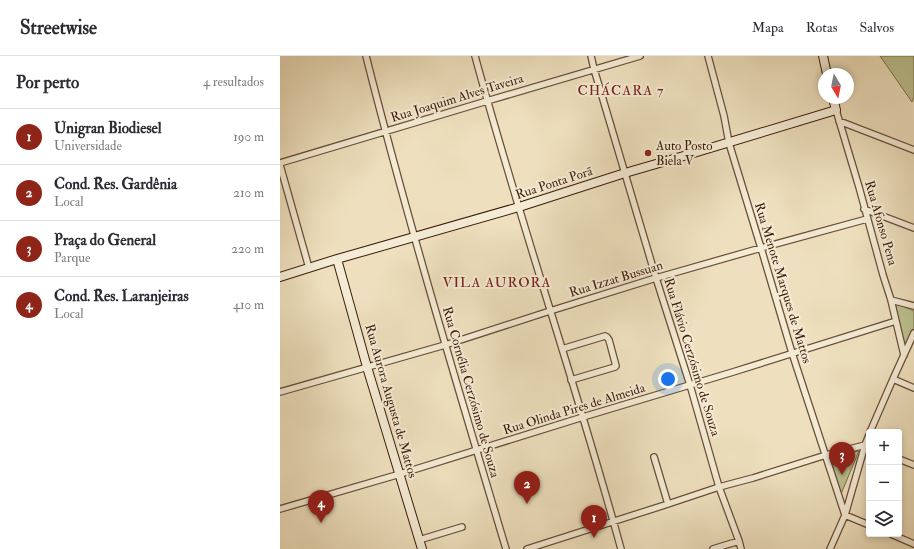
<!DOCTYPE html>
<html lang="pt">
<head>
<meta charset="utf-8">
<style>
  body { margin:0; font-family:"IM FELL Double Pica",serif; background:#f2f2f3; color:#2b2b33 }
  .controls { position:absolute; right:12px; bottom:12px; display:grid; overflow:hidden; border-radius:4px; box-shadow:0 2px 6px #0003 }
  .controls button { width:36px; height:36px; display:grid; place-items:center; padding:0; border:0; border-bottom:1px solid #e1e1e2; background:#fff; color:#2b2b33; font:20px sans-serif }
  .compass { position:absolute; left:538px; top:12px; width:36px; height:36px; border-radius:50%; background:#fff; box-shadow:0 2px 6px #0003; rotate:170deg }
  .you { position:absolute; left:388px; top:323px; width:14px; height:14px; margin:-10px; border:3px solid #fff; border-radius:50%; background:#1a73e8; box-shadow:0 0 0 6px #1a73e833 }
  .badge { display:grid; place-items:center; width:26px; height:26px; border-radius:50%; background:#8f2418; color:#fff; font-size:13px; font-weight:700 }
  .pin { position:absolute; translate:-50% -33px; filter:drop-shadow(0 1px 2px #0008) }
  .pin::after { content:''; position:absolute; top:21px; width:14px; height:12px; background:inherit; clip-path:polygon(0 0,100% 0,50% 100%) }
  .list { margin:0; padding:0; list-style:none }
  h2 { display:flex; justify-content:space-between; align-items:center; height:52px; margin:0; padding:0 16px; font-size:17px }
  h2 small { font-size:13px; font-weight:400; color:#7c7c81 }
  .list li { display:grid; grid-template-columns:26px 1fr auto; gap:12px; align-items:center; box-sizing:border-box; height:56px; padding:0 16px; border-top:1px solid #e1e1e2 }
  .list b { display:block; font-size:15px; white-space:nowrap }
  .list p { margin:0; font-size:13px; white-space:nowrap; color:#7c7c81 }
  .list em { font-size:13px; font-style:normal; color:#7c7c81 }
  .icon { flex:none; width:22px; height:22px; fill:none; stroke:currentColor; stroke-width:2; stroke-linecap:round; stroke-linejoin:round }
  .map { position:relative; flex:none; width:634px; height:493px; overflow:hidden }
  header { display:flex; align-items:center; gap:24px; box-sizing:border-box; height:56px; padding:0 20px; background:#fff; border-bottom:1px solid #e1e1e2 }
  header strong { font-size:19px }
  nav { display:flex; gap:22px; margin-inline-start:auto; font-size:14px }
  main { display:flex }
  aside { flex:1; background:#fff }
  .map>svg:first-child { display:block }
  .green { fill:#bbc290; stroke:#7c6f4d }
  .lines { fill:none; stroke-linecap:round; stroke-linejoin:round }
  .street-casing { stroke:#694d37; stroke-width:8 }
  .secondary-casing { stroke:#3d1c0a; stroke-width:10 }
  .street { stroke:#f4ebd5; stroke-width:5.5 }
  .secondary { stroke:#f4ebd5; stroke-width:8 }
  .poi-dot { fill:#8f2418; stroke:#f4ebd5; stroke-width:1.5 }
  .labels { text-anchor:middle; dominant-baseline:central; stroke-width:4; stroke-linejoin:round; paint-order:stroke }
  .street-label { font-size:13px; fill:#3d1c0a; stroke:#f4ebd5 }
  .poi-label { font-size:13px; fill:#3d1c0a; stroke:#f4ebd5; text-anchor:start }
  .neighbourhood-label { font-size:14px; letter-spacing:1px; fill:#7a1f14; stroke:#f4ebd5 }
</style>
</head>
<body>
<header>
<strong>Streetwise</strong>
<nav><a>Mapa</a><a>Rotas</a><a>Salvos</a></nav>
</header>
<main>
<aside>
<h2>Por perto<small>4 resultados</small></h2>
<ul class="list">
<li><span class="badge">1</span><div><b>Unigran Biodiesel</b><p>Universidade</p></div><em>190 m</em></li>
<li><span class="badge">2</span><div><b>Cond. Res. Gardênia</b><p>Local</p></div><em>210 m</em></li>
<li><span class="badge">3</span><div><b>Praça do General</b><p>Parque</p></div><em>220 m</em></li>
<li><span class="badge">4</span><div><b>Cond. Res. Laranjeiras</b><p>Local</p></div><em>410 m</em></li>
</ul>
</aside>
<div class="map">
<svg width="634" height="493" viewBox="0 0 634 493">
  <rect width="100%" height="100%" fill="#eee0be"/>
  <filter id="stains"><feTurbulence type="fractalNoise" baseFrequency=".005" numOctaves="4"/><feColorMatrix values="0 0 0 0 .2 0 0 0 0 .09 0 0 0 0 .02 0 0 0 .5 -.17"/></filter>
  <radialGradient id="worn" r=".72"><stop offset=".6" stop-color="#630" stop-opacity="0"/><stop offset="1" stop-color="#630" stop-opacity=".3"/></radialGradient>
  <!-- green -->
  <path class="green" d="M 600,0 L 634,0 L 634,41 L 632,46 Z
    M 615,247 L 634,255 L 634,273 L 625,294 Z
    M 579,395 L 561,438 L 550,401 Z"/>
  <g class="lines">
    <!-- street casing -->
    <g class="street-casing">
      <path id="street" d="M 86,0 C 128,166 177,329 226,493
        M 195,0 C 240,166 296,328 341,493
        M 311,0 L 314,13 L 376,222 L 410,329 L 439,431 L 459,485 L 461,493
        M 428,0 L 444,60 L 449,87 L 481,192 L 512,297 L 565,459 L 589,469
        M 556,54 L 579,131 L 603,219 L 611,244 L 624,299
        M 559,65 L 634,94
        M 0,107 L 207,45 L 360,0
        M 0,109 L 29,212
        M 584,153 L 634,172
        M 611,244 L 634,250
        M 282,293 L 325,280 L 327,281 L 329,284 L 336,310 L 335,311 L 291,324
        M 613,323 L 634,332
        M 0,336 L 165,289 L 270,255 L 376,222 L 481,192 L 587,163
        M 590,376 L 613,323 L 634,277
        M 374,401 L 388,448
        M 619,403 L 634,409
        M 0,453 L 120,418 L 303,361 L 453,316 L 616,265
        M 611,478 L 634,488
        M 139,484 L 182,471
        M 247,493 L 388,448 L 439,431 L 473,422 L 546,399 L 585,389 L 589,390
        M 433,493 L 459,485
        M 550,493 L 565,459 L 585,389 L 589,379"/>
    </g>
    <!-- secondary casing -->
    <g class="secondary-casing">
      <path id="secondary" d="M 543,0 L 547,18
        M 57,203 L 87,311 L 142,493
        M 0,221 L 57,203 L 239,151 L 345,117 L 407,99 L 556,54 L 553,42"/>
    </g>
    <!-- street -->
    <use href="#street" class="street"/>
    <!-- secondary -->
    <use href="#secondary" class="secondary"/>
  </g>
  <!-- markers -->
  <circle class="poi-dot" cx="368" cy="97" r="4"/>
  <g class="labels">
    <!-- street labels -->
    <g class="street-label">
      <text transform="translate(177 42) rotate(-17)">Rua Joaquim Alves Taveira</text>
      <text transform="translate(274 127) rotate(-18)">Rua Ponta Porã</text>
      <text transform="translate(601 167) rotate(74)">Rua Afonso Pena</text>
      <text transform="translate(336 223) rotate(-17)">Rua Izzat Bussuan</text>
      <text transform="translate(503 227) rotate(73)">Rua Menote Marques de Mattos</text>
      <text transform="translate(412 301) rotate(73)">Rua Flávio Cerzósimo de Souza</text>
      <text transform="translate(191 336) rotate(74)">Rua Cornélia Cerzósimo de Souza</text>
      <text transform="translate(111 345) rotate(74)">Rua Aurora Augusta de Mattos</text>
      <text transform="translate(294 353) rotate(-17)">Rua Olinda Pires de Almeida</text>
    </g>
    <!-- poi labels -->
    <g class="poi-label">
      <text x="376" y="90">Auto Posto<tspan x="376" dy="15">Biela V</tspan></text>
    </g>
    <!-- neighbourhood labels -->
    <g class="neighbourhood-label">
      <text x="341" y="34">CHÁCARA 7</text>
      <text x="217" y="226">VILA AURORA</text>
    </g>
  </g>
  <rect width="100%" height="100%" filter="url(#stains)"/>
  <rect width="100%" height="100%" fill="url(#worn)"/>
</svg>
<div class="controls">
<button>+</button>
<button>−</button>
<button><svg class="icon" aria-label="layers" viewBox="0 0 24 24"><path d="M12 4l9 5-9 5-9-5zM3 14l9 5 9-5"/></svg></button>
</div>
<svg class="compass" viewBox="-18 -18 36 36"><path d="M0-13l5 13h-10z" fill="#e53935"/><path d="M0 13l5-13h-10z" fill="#7c7c81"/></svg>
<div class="you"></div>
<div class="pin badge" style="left:314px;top:482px">1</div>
<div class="pin badge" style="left:247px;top:448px">2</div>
<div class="pin badge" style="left:562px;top:419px">3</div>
<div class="pin badge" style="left:41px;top:467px">4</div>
</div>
</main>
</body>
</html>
